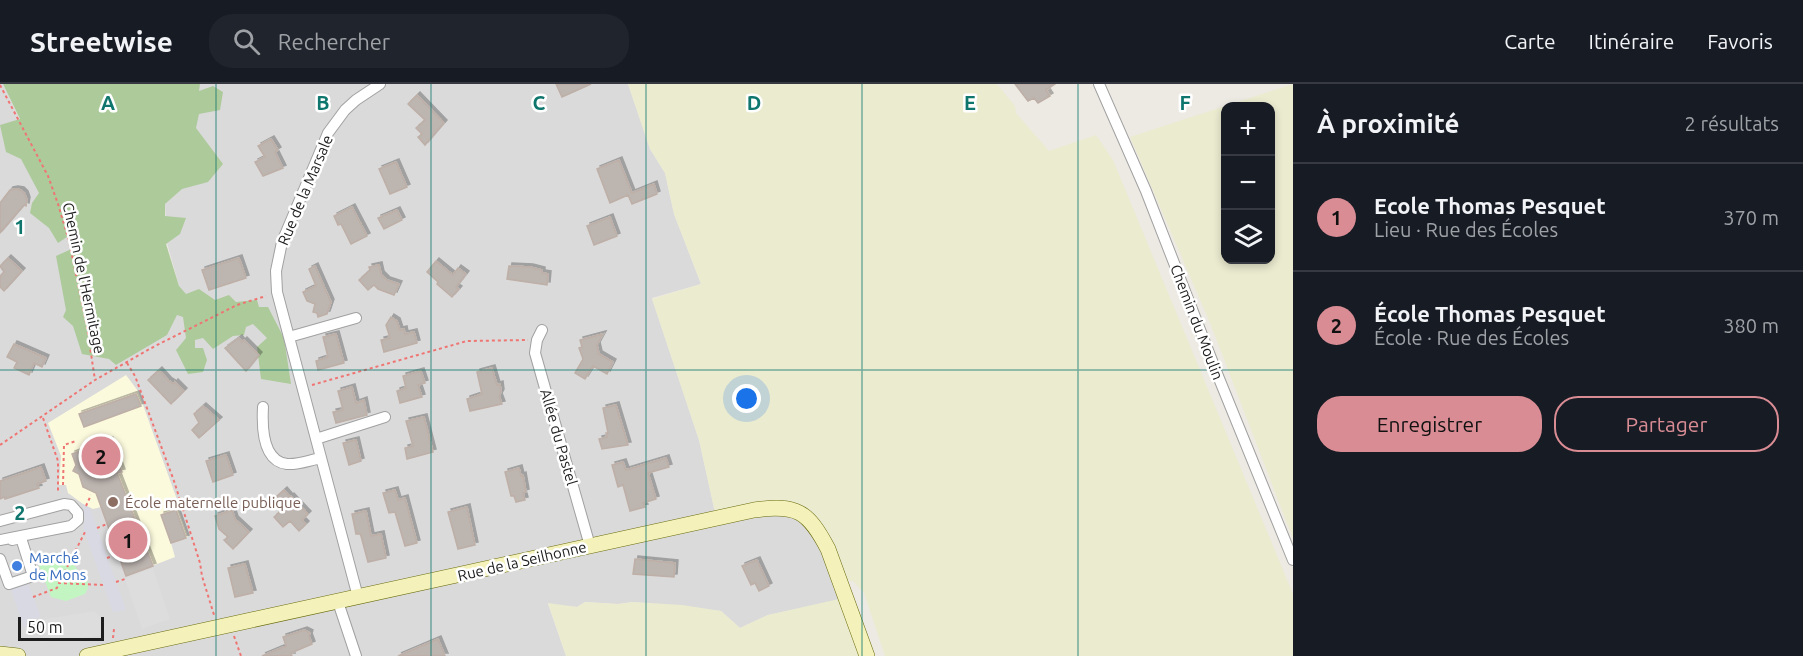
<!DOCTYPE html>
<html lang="fr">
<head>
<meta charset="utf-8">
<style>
  body { margin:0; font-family:Ubuntu,sans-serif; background:#20242c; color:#f1f3f6 }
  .controls { position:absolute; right:18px; top:18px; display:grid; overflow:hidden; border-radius:12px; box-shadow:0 3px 9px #0003 }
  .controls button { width:54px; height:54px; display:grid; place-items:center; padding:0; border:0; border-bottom:2px solid #363941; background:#171b24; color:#f1f3f6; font:30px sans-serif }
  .scale { position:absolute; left:18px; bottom:15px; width:86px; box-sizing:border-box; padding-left:6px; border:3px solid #1d1d1d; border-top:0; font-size:16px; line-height:21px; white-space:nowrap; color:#1d1d1d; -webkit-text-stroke:4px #fff; paint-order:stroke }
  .you { position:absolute; left:747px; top:315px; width:21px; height:21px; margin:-15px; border:4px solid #fff; border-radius:50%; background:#1a73e8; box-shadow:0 0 0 9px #1a73e833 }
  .badge { display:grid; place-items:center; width:39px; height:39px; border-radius:50%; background:#d98c94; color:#111; font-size:20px; font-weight:700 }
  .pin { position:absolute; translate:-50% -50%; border:3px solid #fff; box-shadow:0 2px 6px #0006 }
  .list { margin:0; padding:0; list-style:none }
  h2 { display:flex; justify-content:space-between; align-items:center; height:78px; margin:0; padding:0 24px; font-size:26px }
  h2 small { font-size:20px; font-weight:400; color:#9ea1a6 }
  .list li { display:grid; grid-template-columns:39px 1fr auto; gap:18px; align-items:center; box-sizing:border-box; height:108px; padding:0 24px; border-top:2px solid #363941 }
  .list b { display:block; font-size:22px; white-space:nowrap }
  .list p { margin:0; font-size:20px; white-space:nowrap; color:#9ea1a6 }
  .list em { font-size:20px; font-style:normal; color:#9ea1a6 }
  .actions { display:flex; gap:12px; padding:18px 24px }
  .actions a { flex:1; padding:14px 0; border:2px solid #d98c94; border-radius:24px; text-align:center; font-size:21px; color:#d98c94 }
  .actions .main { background:#d98c94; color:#111 }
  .icon { flex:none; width:33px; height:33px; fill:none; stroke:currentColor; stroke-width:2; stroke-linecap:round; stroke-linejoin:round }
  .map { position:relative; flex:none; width:1293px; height:572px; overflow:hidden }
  header { display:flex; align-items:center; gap:36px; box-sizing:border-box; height:84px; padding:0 30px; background:#171b24; border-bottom:2px solid #363941 }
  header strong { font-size:28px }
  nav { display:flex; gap:33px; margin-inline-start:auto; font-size:21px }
  .search { width:420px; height:54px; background:#20242c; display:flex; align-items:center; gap:15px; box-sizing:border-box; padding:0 21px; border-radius:24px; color:#9ea1a6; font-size:22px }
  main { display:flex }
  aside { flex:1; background:#171b24 }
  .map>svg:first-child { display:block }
  .residential { fill:#dbdada }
  .education { fill:#fcfadd }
  .farmland { fill:#ebebd0; fill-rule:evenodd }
  .forest { fill:#adca9b }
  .park { fill:#c3f5c3 }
  .parking { fill:#ddd }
  .plaza { fill:#d8d9e3 }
  .building { fill:#bdb5b0; stroke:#beafa7; stroke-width:1.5; filter:url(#shadow) }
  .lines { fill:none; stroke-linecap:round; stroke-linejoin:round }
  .street-casing { stroke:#a1a1a1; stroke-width:12 }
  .secondary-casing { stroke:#686b0d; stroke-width:16 }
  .path { stroke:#ef7573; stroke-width:2; stroke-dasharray:3 3; stroke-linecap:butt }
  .street { stroke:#fff; stroke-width:10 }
  .secondary { stroke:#f4f2ba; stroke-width:15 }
  .grid { fill:none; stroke:#0f766e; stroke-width:1.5; stroke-opacity:0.55 }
  .education-dot { fill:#8d6e63; stroke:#fff; stroke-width:2 }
  .shop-dot { fill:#3f7fe0; stroke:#fff; stroke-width:2 }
  .labels { text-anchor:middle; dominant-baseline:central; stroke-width:5; stroke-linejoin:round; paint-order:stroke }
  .street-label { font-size:15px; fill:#1d1d1d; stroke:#fff }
  .education-label { font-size:15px; fill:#785e54; stroke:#fff; text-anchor:start }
  .shop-label { font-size:15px; fill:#366cbe; stroke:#fff; text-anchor:start }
  .grid-label { font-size:20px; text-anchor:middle; font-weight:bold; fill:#0f766e; stroke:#fff; stroke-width:5; stroke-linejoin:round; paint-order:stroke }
</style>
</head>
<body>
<header>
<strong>Streetwise</strong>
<div class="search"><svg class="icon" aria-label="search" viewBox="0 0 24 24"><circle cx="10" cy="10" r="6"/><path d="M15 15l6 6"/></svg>Rechercher</div>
<nav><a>Carte</a><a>Itinéraire</a><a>Favoris</a></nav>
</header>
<main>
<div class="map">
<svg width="1293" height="572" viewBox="0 0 1293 572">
  <defs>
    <filter id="shadow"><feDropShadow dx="3" dy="-3" stdDeviation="0" flood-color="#0004"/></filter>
  </defs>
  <rect width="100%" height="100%" fill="#ede9e3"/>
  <!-- residential -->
  <path class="residential" d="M 0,0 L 3,0 L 77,155 L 116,281 L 140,266 L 179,202 L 167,159 L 165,120 L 200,0 L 628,0 L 650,65 L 665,89 L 674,130 L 701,200 L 652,214 L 699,356 L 715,428 L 799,421 L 813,429 L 820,439 L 853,513 L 768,531 L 740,544 L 721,527 L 633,518 L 618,520 L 585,518 L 577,523 L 548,520 L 566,572 L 0,572 Z"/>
  <!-- education -->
  <path class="education" d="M 126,291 L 138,307 L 180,424 L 178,425 L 188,453 L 171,459 L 175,473 L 126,492 L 101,423 L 93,425 L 83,420 L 68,409 L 66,401 L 59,401 L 61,372 L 48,339 Z"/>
  <!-- farmland -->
  <path class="farmland" d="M 628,0 L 997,0 L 1015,22 L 1016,29 L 1049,67 L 1096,51 L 1113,76 L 1293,510 L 1293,572 L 885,572 L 864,509 L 854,498 L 846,495 L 820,439 L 813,429 L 799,421 L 715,429 L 699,356 L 652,215 L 701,200 L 674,130 L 665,89 L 650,65 Z
    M 1293,0 L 1293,455 L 1210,239 L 1130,53 ZM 1270,22 L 1270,176 L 1226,176 L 1226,22 Z
    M 839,515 L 860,572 L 566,572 L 548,519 L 577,523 L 585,518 L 618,520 L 633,518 L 682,521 L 721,527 L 740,544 L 768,531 Z"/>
  <!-- forest -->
  <path class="forest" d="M 3,0 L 200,0 L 199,7 L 213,2 L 223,8 L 220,26 L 199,30 L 196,44 L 223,80 L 208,98 L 182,105 L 165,120 L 165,132 L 186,134 L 180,150 L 166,160 L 179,202 L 186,210 L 199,205 L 215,216 L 229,211 L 236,218 L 257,216 L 259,223 L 268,223 L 284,254 L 291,300 L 261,295 L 257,263 L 267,254 L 253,240 L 246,243 L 244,251 L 233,252 L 213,265 L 203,254 L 195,256 L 195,264 L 203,264 L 207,276 L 203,288 L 188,290 L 176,266 L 186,254 L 183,233 L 177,231 L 167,251 L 116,281 L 109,275 L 82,270 L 73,242 L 63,233 L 66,226 L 56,172 L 78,162 L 77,155 L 70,151 L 58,159 L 49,144 L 30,129 L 32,119 L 39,109 L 21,75 L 6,68 L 0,41 L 20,35 Z"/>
  <!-- park -->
  <path class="park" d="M 40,470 L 69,474 L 79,488 L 87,491 L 88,504 L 85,510 L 66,517 L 51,513 L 37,476 Z"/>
  <!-- parking -->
  <path class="parking" d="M 153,484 L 170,535 L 142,545 L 125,495 Z
    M 95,527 L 103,536 L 105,545 L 100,552 L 39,559 L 45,550 L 40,551 L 32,545 L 33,540 L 40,536 Z"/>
  <!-- plaza -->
  <path class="plaza" d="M 83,420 L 90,424 L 126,526 L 113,528 L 83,444 L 85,435 Z
    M 26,494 L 41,533 L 31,536 L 24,544 L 9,500 Z"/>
  <!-- building -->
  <path class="building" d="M 556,0 L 591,0 L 562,13 Z
    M 1015,0 L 1055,0 L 1046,6 L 1050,12 L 1038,19 L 1034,14 L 1028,17 Z
    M 417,11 L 444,39 L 425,61 L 418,53 L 422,50 L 416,44 L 425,36 L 408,20 Z
    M 271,55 L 278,66 L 275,68 L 283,84 L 263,92 L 255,78 L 265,73 L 258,62 Z
    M 619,76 L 632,109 L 654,100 L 657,110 L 632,120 L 628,111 L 610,119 L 597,85 Z
    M 396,78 L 407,103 L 390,110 L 379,85 Z
    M 15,105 L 21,106 L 25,110 L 27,116 L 26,122 L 24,121 L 0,149 L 0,119 L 10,106 Z
    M 352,123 L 367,152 L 351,160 L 341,140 L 338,141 L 334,132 Z
    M 397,126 L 402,136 L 384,145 L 378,134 Z
    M 610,133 L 617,152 L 594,161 L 587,142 Z
    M 8,174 L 22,187 L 4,207 L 0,203 L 0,192 L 4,188 L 0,182 Z
    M 239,174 L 246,194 L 209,206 L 202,186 Z
    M 436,177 L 453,191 L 458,184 L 466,190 L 456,203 L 459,205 L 452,213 L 437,200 L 438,198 L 427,188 Z
    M 379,181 L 381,190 L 387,196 L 399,200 L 394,211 L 378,205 L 374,201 L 368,206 L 359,196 L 370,186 L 369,183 Z
    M 315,182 L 331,218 L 327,230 L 318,233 L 317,229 L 313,228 L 315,220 L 307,217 L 303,208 L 316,202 L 309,185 Z
    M 509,182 L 530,183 L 542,186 L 542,189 L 548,190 L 547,201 L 507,195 Z
    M 391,233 L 397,237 L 400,246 L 404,245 L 405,250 L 414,248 L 417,259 L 384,268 L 381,256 L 390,254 L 386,241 Z
    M 336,250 L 344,279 L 318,286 L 316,277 L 328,273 L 323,253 Z
    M 603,250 L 597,261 L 599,270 L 613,278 L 607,290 L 593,282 L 585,295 L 575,289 L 583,275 L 579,264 L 582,263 L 580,256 Z
    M 239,254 L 242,258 L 244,256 L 259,271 L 246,287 L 225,264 Z
    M 14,260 L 46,274 L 42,283 L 34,279 L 29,291 L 14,284 L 17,278 L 7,273 Z
    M 492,284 L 497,301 L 500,300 L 501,308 L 499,312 L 502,320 L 470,327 L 467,315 L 482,310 L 477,288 Z
    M 159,286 L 169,297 L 174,300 L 175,298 L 184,307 L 171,320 L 148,296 Z
    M 421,287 L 425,299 L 418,301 L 422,313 L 400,319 L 397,307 L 406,304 L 403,292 Z
    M 352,303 L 356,319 L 364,316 L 367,331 L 336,339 L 333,328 L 343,326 L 338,307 Z
    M 136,310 L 141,322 L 84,343 L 79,330 Z
    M 616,321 L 628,361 L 602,365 L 599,355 L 607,353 L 606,349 L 608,349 L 603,324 Z
    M 203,322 L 219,336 L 199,354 L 192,346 L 199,339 L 194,330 Z
    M 424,333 L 433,368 L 407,375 L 405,364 L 413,362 L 406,337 Z
    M 110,356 L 122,388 L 117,389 L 153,482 L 126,492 L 96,409 L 83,403 L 79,390 L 73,387 L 76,381 L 72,370 Z
    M 356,356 L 361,377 L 349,381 L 343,359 Z
    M 226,371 L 233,391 L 213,398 L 206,377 Z
    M 666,374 L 669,383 L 648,389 L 656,415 L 643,419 L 645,423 L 630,427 L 623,401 L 618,403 L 612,381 L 623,378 L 626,386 Z
    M 41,383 L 46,397 L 37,400 L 39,404 L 5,415 L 4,413 L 0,415 L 0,397 Z
    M 519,384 L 521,392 L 523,391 L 526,408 L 523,409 L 525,416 L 516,418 L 514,412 L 511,412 L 505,388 Z
    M 284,406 L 290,413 L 291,412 L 308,430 L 302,436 L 306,440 L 299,447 L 290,437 L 283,443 L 274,433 L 283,425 L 274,415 Z
    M 395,406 L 398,416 L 405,414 L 417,459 L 405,462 L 395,428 L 389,429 L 383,409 Z
    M 467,423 L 475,461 L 458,465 L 448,428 Z
    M 176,426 L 186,454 L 171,459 L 161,431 Z
    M 232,426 L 235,435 L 249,448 L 233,465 L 224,456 L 228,453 L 219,445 L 215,432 Z
    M 366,427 L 371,452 L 381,450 L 386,474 L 368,478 L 361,452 L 360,450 L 356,450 L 352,430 Z
    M 635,475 L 675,479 L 674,493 L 633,490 Z
    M 757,476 L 769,502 L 759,507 L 755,499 L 751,501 L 742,482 Z
    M 245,480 L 253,509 L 235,513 L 228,484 Z
    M 304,546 L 310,549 L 309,552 L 312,560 L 291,569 L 292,572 L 262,572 L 286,562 L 283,553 Z
    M 438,555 L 445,572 L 398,572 Z"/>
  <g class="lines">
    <!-- street casing -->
    <g class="street-casing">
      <path id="street" d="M 1099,0 L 1146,107 L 1218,292 L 1293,476
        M 542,246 L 537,256 L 535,269 L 590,462
        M 289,253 L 356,234
        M 263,323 C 262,341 262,377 287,380 C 298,381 310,376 321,374
        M 316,355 L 385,333
        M 0,437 L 64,420 L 71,421 L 78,429 L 78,436 L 71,442 L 0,456
        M 0,475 L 9,500 L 33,492 L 21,454 L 12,456
        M 358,513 L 277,208 L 276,187 L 282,158 L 328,49 L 345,26 L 356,16 L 380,0
        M 338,518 L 356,572"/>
    </g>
    <!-- secondary casing -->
    <g class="secondary-casing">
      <path id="secondary" d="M 0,570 L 18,572
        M 87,572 L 754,426 C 797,420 808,427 828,465 L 867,572"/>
    </g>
    <!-- path -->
    <path class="path" d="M 0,1 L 48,92 L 58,120 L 69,157 L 87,243 L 95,296
      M 127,279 L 135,292 L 174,397 L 200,479 L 202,492 L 214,531
      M 312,301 L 467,257 L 528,256
      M 43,334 L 58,377 L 58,409
      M 0,361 L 95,296 L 155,262 L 237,221 L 266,212
      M 63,401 L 64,361 L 76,357
      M 86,422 L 91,411
      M 97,444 L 107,440
      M 37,472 L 70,478
      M 107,474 L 118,470
      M 116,498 L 125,495
      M 59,499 L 85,448
      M 33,513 L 57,504 L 59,499 L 103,501
      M 234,552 L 241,572
      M 113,554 L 114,545"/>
    <!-- street -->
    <use href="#street" class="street"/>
    <!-- secondary -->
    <use href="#secondary" class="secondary"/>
  </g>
  <!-- grid -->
  <path class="grid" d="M 216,0 L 216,572M 431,0 L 431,572M 646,0 L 646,572M 862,0 L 862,572M 1078,0 L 1078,572M 0,286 L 1293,286"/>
  <!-- markers -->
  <circle class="education-dot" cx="113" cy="418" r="6"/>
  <circle class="shop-dot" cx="17" cy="482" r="6"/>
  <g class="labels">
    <!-- street labels -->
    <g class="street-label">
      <text transform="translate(305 106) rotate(-67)">Rue de la Marsale</text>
      <text transform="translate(84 194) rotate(78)">Chemin de l'Hermitage</text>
      <text transform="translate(1197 238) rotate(69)">Chemin du Moulin</text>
      <text transform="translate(559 353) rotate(74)">Allée du Pastel</text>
      <text transform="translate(522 477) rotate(-13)">Rue de la Seilhonne</text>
    </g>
    <!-- education labels -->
    <g class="education-label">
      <text x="125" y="418">École maternelle publique</text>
    </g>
    <!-- shop labels -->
    <g class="shop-label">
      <text x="29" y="473">Marché<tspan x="29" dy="17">de Mons</tspan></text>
    </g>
  </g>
  <g class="grid-label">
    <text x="108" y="26">A</text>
    <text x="323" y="26">B</text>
    <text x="539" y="26">C</text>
    <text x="754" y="26">D</text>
    <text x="970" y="26">E</text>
    <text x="1185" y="26">F</text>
    <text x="20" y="150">1</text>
    <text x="20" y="436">2</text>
  </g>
</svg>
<div class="controls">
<button>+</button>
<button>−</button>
<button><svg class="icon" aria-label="layers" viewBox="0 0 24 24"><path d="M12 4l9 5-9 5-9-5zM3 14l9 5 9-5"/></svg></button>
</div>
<div class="scale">50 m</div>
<div class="you"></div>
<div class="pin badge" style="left:128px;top:456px">1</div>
<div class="pin badge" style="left:101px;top:372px">2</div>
</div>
<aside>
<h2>À proximité<small>2 résultats</small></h2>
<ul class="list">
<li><span class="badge">1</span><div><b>Ecole Thomas Pesquet</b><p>Lieu · Rue des Écoles</p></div><em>370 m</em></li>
<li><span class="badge">2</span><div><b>École Thomas Pesquet</b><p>École · Rue des Écoles</p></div><em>380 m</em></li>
</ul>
<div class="actions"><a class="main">Enregistrer</a><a>Partager</a></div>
</aside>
</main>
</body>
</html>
